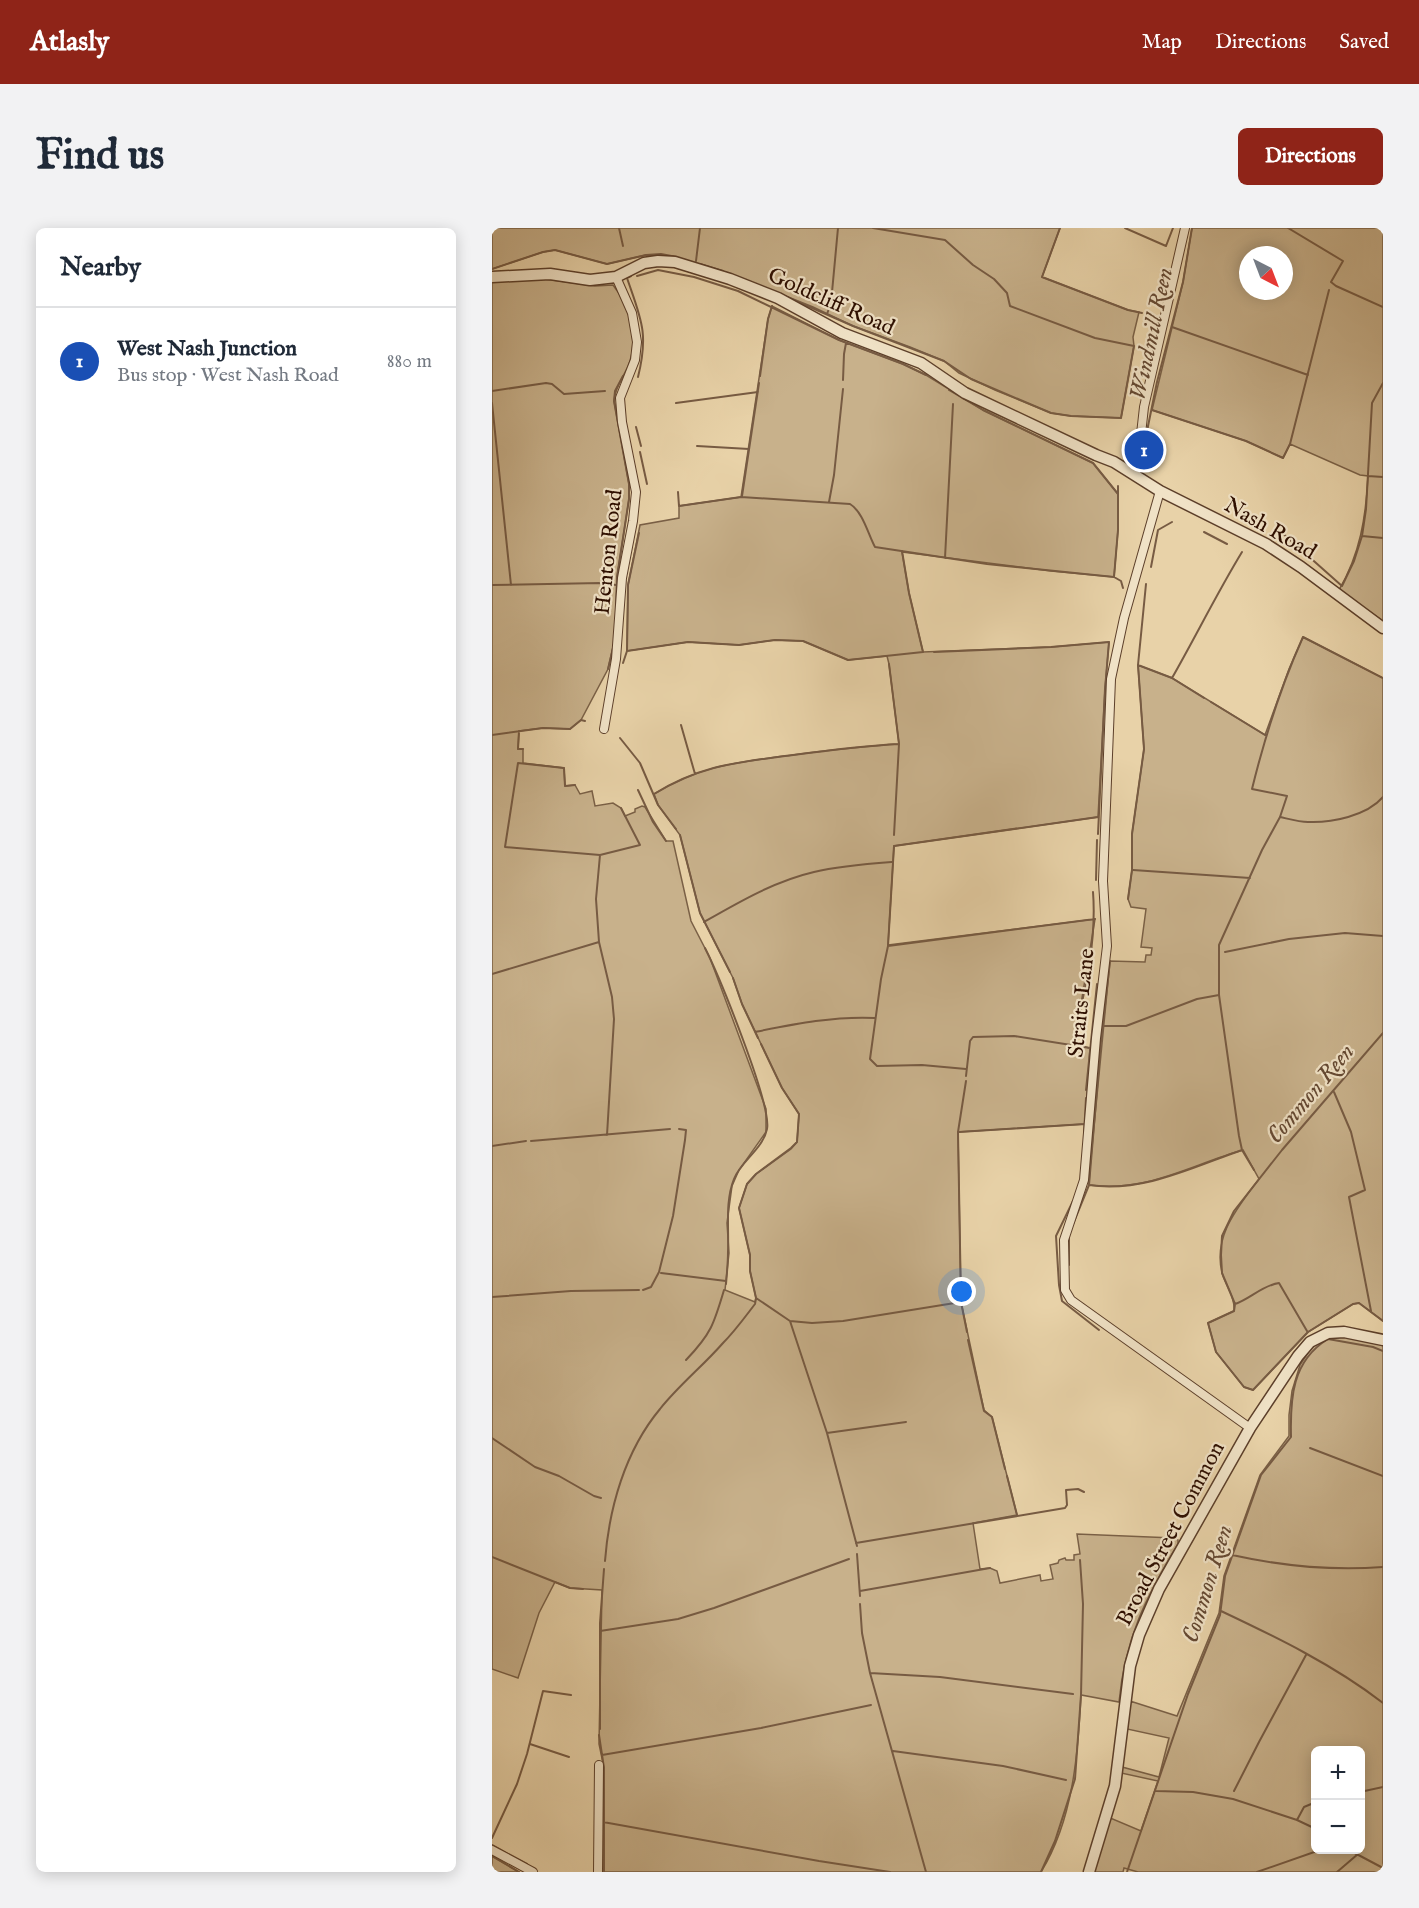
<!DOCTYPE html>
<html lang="en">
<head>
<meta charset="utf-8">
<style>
  body { margin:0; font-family:"IM FELL English",serif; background:#f2f2f3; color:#1f2937 }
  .controls { position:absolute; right:18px; bottom:18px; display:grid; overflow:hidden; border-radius:9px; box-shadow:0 3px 15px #0003 }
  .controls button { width:54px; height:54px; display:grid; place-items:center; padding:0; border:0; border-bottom:2px solid #e0e1e3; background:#fff; color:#1f2937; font:30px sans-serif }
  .compass { position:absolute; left:747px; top:18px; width:54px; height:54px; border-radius:50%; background:#fff; box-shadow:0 3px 15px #0003; rotate:138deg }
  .you { position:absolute; left:470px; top:1064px; width:21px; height:21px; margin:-15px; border:4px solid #fff; border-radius:50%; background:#1a73e8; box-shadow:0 0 0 9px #1a73e833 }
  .badge { display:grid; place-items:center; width:39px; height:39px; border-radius:50%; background:#8f2418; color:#fff; font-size:20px; font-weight:700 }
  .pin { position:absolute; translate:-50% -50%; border:3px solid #fff; box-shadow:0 2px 6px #0006 }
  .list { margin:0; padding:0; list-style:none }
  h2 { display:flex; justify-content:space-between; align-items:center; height:78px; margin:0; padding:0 24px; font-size:26px }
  h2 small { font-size:20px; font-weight:400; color:#747a83 }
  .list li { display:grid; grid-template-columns:39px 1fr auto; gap:18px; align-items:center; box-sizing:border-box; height:108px; padding:0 24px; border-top:2px solid #e0e1e3 }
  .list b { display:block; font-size:22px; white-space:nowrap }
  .list p { margin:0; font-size:20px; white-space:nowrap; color:#747a83 }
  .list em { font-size:20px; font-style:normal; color:#747a83 }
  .map { position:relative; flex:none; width:891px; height:1644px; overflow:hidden; border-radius:9px }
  header { display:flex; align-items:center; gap:36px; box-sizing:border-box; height:84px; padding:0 30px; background:#8f2418; color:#fff }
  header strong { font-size:28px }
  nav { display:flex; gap:33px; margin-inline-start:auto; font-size:21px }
  .intro { display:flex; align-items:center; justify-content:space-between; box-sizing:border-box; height:144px; padding:0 36px }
  h1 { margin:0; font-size:42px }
  .button { padding:15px 27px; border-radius:9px; background:#8f2418; color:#fff; font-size:21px; font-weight:700 }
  main { display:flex; gap:36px; padding:0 36px }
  aside { flex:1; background:#fff; border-radius:9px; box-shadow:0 3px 15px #0003 }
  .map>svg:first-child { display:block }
  .green { fill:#c8b18b; stroke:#7a6046; stroke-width:1.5; fill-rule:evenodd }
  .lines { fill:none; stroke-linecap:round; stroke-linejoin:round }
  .stream { stroke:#775b43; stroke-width:2 }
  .minor-casing { stroke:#5c3f2a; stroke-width:10 }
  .tertiary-casing { stroke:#5c3f2a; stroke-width:13 }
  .minor { stroke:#f0e2c6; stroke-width:8 }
  .tertiary { stroke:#f0e2c6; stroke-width:10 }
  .labels { text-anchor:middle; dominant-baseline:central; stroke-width:4.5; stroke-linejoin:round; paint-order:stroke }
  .street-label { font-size:22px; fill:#2d0e00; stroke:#f0e2c6 }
  .water-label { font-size:24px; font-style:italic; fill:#644832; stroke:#f0e2c6 }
</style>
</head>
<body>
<header>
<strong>Atlasly</strong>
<nav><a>Map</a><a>Directions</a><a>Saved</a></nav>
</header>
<div class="intro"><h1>Find us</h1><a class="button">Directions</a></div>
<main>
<aside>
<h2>Nearby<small></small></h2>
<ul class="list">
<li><span class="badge" style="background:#1a4fb4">1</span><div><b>West Nash Junction</b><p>Bus stop · West Nash Road</p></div><em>880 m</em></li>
</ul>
</aside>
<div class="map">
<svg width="891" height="1644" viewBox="0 0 891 1644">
  <rect width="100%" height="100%" fill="#e8d2a8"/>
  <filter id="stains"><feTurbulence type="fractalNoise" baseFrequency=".00333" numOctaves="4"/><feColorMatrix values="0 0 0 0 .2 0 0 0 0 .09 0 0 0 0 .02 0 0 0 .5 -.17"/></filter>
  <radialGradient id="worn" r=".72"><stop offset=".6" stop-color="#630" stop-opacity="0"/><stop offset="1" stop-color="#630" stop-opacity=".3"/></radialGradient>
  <!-- green -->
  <path class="green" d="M 0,0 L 568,0 L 550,49 L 636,82 L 647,84 L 641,109 L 642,118 L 629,190 L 579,188 L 559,185 L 503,162 L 467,145 L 452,133 L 418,119 L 361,98 L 321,79 L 236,45 L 180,28 L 154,27 L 115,36 L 63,22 L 51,24 L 0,41 Z
    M 700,0 L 891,0 L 891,393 L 847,362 C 868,326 874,289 876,248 L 868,247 L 798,216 L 791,230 L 754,213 L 660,182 L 691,54 ZM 756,27 L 792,27 L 792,63 L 756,63 Z
    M 53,51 L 103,58 L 121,57 C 138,78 147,113 136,138 C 131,150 123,159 122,173 L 137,256 L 137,271 L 125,349 L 123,410 L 116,441 L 89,492 L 78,501 L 51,500 L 27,503 L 26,521 L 31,521 L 31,535 L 72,540 L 73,558 L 83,557 L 88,566 L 100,563 L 103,578 L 121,575 L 129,580 L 133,588 L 143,584 L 143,581 L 150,578 L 153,579 L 174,613 L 181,613 L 199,693 L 218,730 L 274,881 L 274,904 L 247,942 L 240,958 L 235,995 L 237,1025 L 233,1062 L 263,1074 L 264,1070 L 258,1043 L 258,1027 L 247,980 L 255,956 L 264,946 L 299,921 L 305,914 L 307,886 L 290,860 L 250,776 L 241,750 L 208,685 L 188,607 L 166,577 L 162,566 C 208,538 241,535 292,528 C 331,523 368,518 407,516 L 397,436 L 395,428 L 356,432 L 311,413 L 283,412 L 247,417 L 196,414 L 135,423 L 136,357 L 148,297 L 187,290 L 187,278 L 249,269 L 276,91 L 280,78 L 347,112 L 411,136 L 434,147 L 491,182 L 601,235 L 626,266 L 626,302 L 622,349 L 559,343 L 410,324 L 417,365 L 431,424 L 559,419 L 617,414 L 613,461 L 606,589 L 402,618 L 396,717 L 603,691 L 587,788 L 581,816 L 598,820 L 593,896 L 466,904 L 469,1074 L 492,1182 L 500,1189 L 525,1287 L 481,1295 L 488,1341 L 498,1340 L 505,1343 L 508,1355 L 548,1347 L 549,1353 L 561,1351 L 558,1337 L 566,1335 L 567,1332 L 573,1330 L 574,1332 L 582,1332 L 582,1327 L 588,1326 L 585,1306 L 682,1310 L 686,1312 L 686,1316 C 654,1369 633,1410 627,1474 L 589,1467 C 586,1527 581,1592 549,1644 L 112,1644 L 112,1540 L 107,1516 L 110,1362 L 78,1360 L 63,1354 L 47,1385 L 26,1450 L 0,1441 L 0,54 Z
    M 811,409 L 891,450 L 891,1093 L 867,1075 L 861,1076 L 816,1104 L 761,1162 L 752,1159 L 724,1124 L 716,1095 L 742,1083 C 743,1070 735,1059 731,1048 C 719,1010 746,979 767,951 L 751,922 C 698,937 654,965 597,957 L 598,940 L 618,733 L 653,734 L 654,727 L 659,727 L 660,720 L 649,719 L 654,681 L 639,679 L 636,671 L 640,642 L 640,606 L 652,521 L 646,437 L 680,450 L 773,507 L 797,441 Z
    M 855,1108 L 891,1116 L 891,1644 L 646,1644 L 632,1640 L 631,1644 L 601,1644 L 616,1589 L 649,1603 L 666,1553 L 629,1545 L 630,1539 L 667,1549 L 677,1510 L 635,1501 L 638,1473 L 685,1488 L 727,1385 L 732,1348 L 768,1247 L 797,1208 L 797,1187 L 800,1163 L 808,1137 L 819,1120 L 828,1113 L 839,1110 ZM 824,1522 L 868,1522 L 868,1622 L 824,1622 Z
    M 0,1628 L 27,1644 L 0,1644 Z"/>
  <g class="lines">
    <!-- stream -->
    <path class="stream" d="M 127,0 L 131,18
      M 568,0 L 550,49 L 636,82 L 650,85
      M 633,0 L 674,18 L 681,0
      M 796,0 L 851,33 L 839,54 L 844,58 L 891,79
      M 204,33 L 208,0
      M 208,36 L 231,43
      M 0,41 L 51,24 L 63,22 L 115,36 L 154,27 L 169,26 L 185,29
      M 139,48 L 135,50 C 149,91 157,105 146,149
      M 145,48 L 166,42 L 202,49 L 246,63 L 347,112 L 411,136 L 434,147
      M 295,69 L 361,98 L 452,133 L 479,151 L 559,185 L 579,188 L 629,190 L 642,118 L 603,110 L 518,78 L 515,65 L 502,51 L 481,37 L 453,12 L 381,0
      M 335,86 L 339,75 L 346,0
      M 680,99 L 816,147
      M 268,148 L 276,91 L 280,78
      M 351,152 L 352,126 L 354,115
      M 457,162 L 491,182 L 601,235 L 626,266
      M 0,163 L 54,155 L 60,156 L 72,166 L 113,163
      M 0,175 L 19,357
      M 184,175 L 266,164
      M 660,182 L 754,213 L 791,230 L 798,216 L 837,62
      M 144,199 L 149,218
      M 205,218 L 257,221
      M 656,220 L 654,208 L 665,154 L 691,54 L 700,0
      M 148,224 L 155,256
      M 876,248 L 891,249
      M 186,264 L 187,278 L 249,269 L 358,276 C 371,284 376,306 383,319 L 495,336 L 622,349 L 629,353 L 631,360
      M 250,268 L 267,155
      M 337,274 L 342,247 L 351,161
      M 788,303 L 850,358 L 862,333 L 870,308 L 874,281 L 880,175 L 891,155
      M 712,304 L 735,316
      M 870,308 L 891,310
      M 453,330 L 461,176
      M 659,339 L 666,302 L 680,294
      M 622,349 L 626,302 L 626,258
      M 0,357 L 109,355 L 124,357
      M 124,386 L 125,349 L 137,271 L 137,256 L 122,173 L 123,163 L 131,148
      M 135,423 L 196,414 L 247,417 L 283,412 L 311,413 L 356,432 L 431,424 L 417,365 L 410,323
      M 442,424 L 559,419 L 617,414 L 613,461 L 606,606
      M 131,435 L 135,423 L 136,357 L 147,305
      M 397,436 L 407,516 L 402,607
      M 646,437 L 680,450 L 712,470
      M 116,441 L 122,416
      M 680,450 C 704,408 725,365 750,324
      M 719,474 L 773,507
      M 189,497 L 203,546
      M 27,503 L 26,521 L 31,521
      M 0,507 L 51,500 L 78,501 L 89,492 L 93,493
      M 128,510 L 148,535 L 166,577 L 184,601
      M 83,557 L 73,558 L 72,540 L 26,535 L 13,619 L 108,627 L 148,617 L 129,580
      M 146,562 L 161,594 L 174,613
      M 162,566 C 208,538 241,535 293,528 C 331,523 368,518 407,516
      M 788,589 C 797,591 807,594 816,594 C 839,595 875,588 891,569
      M 188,607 L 208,685 L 238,744
      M 108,627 L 104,671 L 107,714 L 120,769 L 122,791 L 115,907
      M 641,642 L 758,650
      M 604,652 L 605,612
      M 636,671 L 640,642 L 640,606 L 652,521 L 646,437 L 654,356
      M 212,694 C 247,674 283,653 322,644 C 348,638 375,636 401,634
      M 396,718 L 603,691
      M 213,720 C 227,748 280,877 275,901 C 271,921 249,933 242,951 C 233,973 237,1000 236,1024 C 236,1034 235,1045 234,1056
      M 733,724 L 797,711 L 853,705 L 891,708
      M 0,746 L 107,714
      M 241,750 L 250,776 L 266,810
      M 612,798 L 634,798 L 705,771 L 727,767
      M 263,804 C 303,796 342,788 383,790
      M 581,815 C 592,766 605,715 601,664
      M 269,816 L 290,860 L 307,886 L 305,914 L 299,920 L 264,946 L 255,956 L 247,980 L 258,1027 L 258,1043 L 264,1070 L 298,1093 L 320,1095 L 351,1093 L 469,1074
      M 474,841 L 430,837 L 385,838 L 378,831 L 389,751 L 396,718 L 402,618 L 606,589
      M 474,848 L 478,813 L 481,809 L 522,808 L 598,820
      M 474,853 L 466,904 L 469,1074 L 475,1104
      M 594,862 L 605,756
      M 842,864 L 859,904 L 873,962 L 857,969 L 879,1083
      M 467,904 L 593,896
      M 592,906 L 594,870
      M 39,913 L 178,901
      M 0,918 L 34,913
      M 762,942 L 750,922 L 747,908 L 727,767 L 727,717 L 770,622 L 788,589 L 795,568 L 760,561 C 773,508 789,458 811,409 L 891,450
      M 597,957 C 651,965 701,939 750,922
      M 581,973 L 564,1008 L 567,1057 L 570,1073 L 607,1102
      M 581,996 L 597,957 L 609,813 L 618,733
      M 577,1037 L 577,1007
      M 169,1045 L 234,1053
      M 151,1062 L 159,1059 L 167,1044 L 181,988 L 193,912 L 194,902 L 187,901
      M 0,1069 L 79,1063 L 147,1062
      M 743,1076 L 730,1045 L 729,1027 L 730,1008 L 742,983 L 790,922 L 891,805
      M 743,1076 L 742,1083 L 716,1095 L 724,1124 L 752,1159 L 761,1162 L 816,1104 L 861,1076 L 867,1075 L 891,1093
      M 743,1076 C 758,1071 771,1057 787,1055 L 815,1103
      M 298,1093 L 335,1205 L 365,1318
      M 476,1112 L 492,1183 L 500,1189 L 513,1241
      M 194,1132 C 219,1106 222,1096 232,1062
      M 335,1205 L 414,1194
      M 0,1210 L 43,1239 L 67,1248 L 102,1268 L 109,1270
      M 818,1220 L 891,1248
      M 515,1248 L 525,1287
      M 364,1315 L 573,1280 L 575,1277 L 574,1262 L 586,1261 L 592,1264
      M 365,1326 L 368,1368
      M 740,1327 C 790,1338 840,1343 891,1339
      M 0,1329 L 78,1360 L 91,1361
      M 113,1333 C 117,1280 133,1223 168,1181 C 187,1157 211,1138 231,1115 C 243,1103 253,1089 263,1076 L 264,1070
      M 368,1363 L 498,1340
      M 368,1376 L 370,1405 L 378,1445 L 434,1644
      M 729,1383 C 784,1409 842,1437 891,1475
      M 108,1403 L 186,1391 L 222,1380 L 357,1331
      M 378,1445 L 448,1449 L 581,1466
      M 108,1501 L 108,1395 L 112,1341
      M 107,1507 L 112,1540 L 112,1644
      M 38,1516 L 77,1529
      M 401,1523 L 511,1538 L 574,1552
      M 110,1527 L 269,1500 L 379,1477
      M 664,1563 L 701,1564 L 741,1571 L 805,1592 L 824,1601
      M 742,1563 L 767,1514 L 814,1427
      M 868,1564 L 891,1559
      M 805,1592 L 812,1579 L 824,1574
      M 111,1594 L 327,1633 L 398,1644
      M 0,1610 L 25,1556 L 35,1526 L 51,1463 L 79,1467
      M 0,1617 L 35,1636
      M 857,1622 L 891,1640
      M 0,1628 L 27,1644
      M 549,1644 L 563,1613 L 583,1551 L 589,1467 L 591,1376 L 588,1332
      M 635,1644 L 696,1466 L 728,1387 L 733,1348 L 769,1247 L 799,1209 C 798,1170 800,1133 836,1111 L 881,1119 L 891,1123
      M 765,1644 L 828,1622
      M 845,1644 L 866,1626"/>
    <!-- minor casing -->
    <g class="minor-casing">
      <path id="minor" d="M 641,244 L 648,215 L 652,179 L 693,0
        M 668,263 L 632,390 L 619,451 L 611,653 L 615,718 L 604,810 L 592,952 L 572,1012 L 573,1062 L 579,1072 L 758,1200
        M 112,501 L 124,431 L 130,350 L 141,293 L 144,264 L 130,194 L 128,170 L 143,132 L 145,114 L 140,85 L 124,49
        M 0,1622 L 41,1644
        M 106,1644 L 107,1537"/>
    </g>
    <!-- tertiary casing -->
    <g class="tertiary-casing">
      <path id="tertiary" d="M 0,49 L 58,46 L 98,52 L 124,49 L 152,35 L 166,33 L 183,34 L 238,51 L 286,70 L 350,105 L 429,135 L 473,165 L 604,227 L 622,234 L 668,263 L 774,316 L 809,339 L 891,400
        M 597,1644 L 623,1558 L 638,1438 L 647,1407 L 667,1361 L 758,1200 L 806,1128 L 818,1114 L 836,1105 L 852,1104 L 891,1112"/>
    </g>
    <!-- minor -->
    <use href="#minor" class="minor"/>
    <!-- tertiary -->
    <use href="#tertiary" class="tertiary"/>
  </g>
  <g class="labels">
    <!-- street labels -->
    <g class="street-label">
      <text transform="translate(339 74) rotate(24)">Goldcliff Road</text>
      <text transform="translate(778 301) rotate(30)">Nash Road</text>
      <text transform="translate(117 324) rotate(-84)">Henton Road</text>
      <text transform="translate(590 775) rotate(-84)">Straits Lane</text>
      <text transform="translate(679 1306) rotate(-62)">Broad Street Common</text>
    </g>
    <!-- water labels -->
    <g class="water-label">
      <text transform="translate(660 106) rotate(-78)">Windmill Reen</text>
      <text transform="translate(819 866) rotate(-50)">Common Reen</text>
      <text transform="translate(716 1356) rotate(-73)">Common Reen</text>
    </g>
  </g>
  <rect width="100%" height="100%" filter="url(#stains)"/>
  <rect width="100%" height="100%" fill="url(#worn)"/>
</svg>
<div class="controls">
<button>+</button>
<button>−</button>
</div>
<svg class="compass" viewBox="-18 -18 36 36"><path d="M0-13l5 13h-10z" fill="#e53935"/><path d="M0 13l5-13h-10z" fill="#747a83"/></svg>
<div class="you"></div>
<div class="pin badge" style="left:652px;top:222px;background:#1a4fb4">1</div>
</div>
</main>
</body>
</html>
